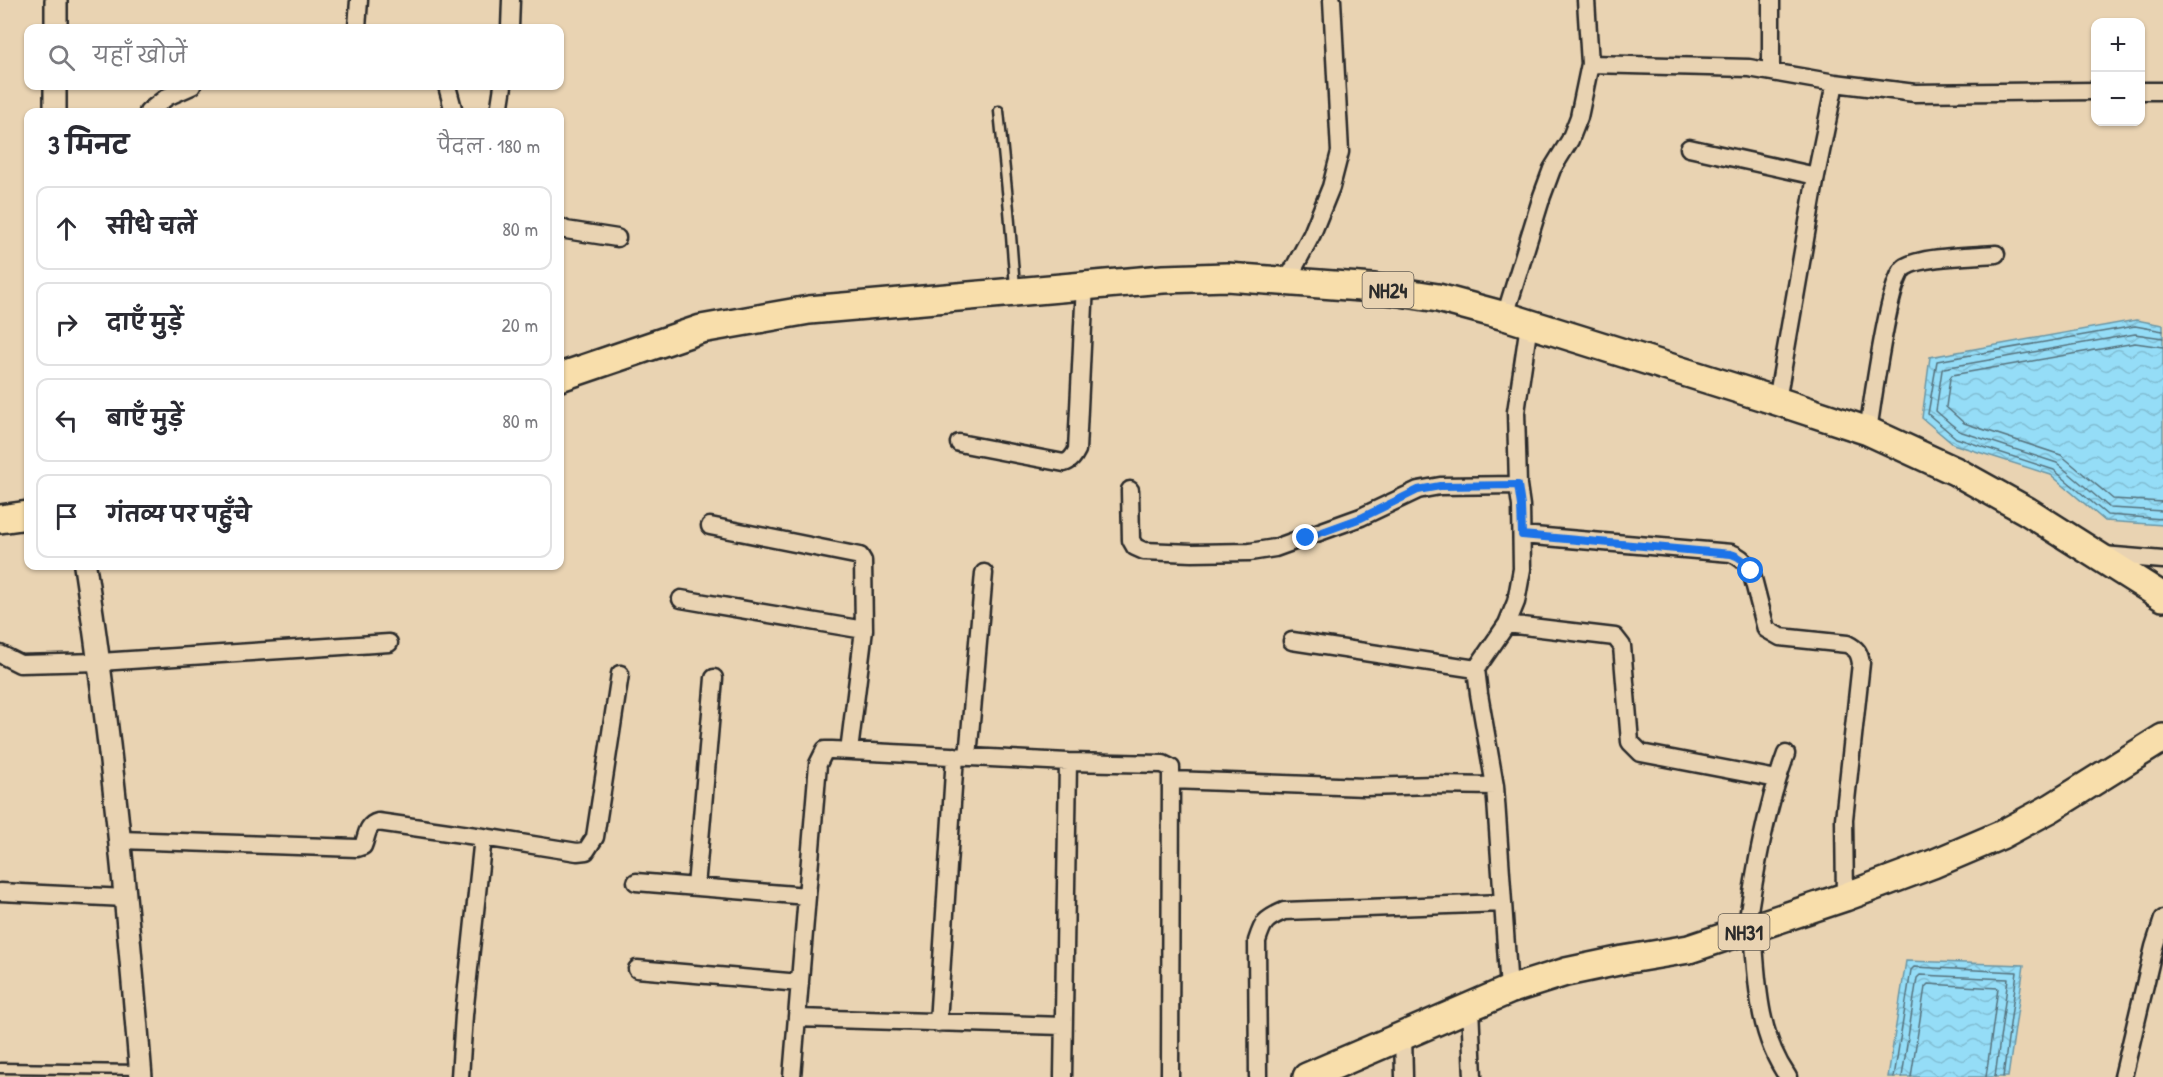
<!DOCTYPE html>
<html lang="hi">
<head>
<meta charset="utf-8">
<style>
  body { margin:0; font-family:"Patrick Hand","Playpen Sans Deva",sans-serif; background:#f7f7f7; color:#2b2b33 }
  .controls { position:absolute; right:18px; top:18px; display:grid; overflow:hidden; border-radius:12px; box-shadow:0 2px 4px #0004 }
  .controls button { width:54px; height:54px; display:grid; place-items:center; padding:0; border:0; border-bottom:2px solid #e1e1e2; background:#fff; color:#2b2b33; font:30px sans-serif }
  .stop { position:absolute; width:18px; height:18px; margin:-14px; border:4px solid #1a73e8; border-radius:50%; background:#fff }
  .stop.end { background:#1a73e8; border-color:#fff; box-shadow:0 2px 6px #0008 }
  .list { margin:0; padding:0; list-style:none }
  h2 { display:flex; justify-content:space-between; align-items:center; height:78px; margin:0; padding:0 24px; font-size:26px }
  h2 small { font-size:20px; font-weight:400; color:#7c7c81 }
  .list li { display:grid; grid-template-columns:39px 1fr auto; gap:18px; align-items:center; box-sizing:border-box; height:84px; margin:0 12px 12px; padding:0 12px; border:2px solid #e1e1e2; border-radius:12px }
  .list b { display:block; font-size:22px; white-space:nowrap }
  .list em { font-size:20px; font-style:normal; color:#7c7c81 }
  .icon { flex:none; width:33px; height:33px; fill:none; stroke:currentColor; stroke-width:2; stroke-linecap:round; stroke-linejoin:round }
  .map { position:relative; flex:none; width:2163px; height:1077px; overflow:hidden }
  .search { position:absolute; background:#fff; box-shadow:0 2px 4px #0004; left:24px; top:24px; width:540px; height:66px; display:flex; align-items:center; gap:15px; box-sizing:border-box; padding:0 21px; border-radius:12px; color:#7c7c81; font-size:22px }
  .panel { position:absolute; background:#fff; box-shadow:0 2px 4px #0004; left:24px; top:108px; width:540px; height:462px; border-radius:12px }
  .map>svg:first-child { display:block }
  .water { fill:url(#water-waves); stroke:#6b96a5; stroke-width:1.5 }
  .lines { fill:none; stroke-linecap:round; stroke-linejoin:round }
  .shore { stroke:#55727d; stroke-width:1.5 }
  .service-casing { stroke:#2b2b2b; stroke-width:13 }
  .minor-casing { stroke:#2b2b2b; stroke-width:21 }
  .tertiary-casing { stroke:#2b2b2b; stroke-width:26 }
  .trunk-casing { stroke:#2b2b2b; stroke-width:32 }
  .service { stroke:#e9d3b2; stroke-width:8 }
  .minor { stroke:#e9d3b2; stroke-width:16 }
  .tertiary { stroke:#e9d3b2; stroke-width:21 }
  .trunk { stroke:#f8deab; stroke-width:27 }
  .route { stroke:#1a73e8; stroke-width:8 }
  .labels { text-anchor:middle; dominant-baseline:central; stroke-width:6; stroke-linejoin:round; paint-order:stroke }
  .shield { fill:#e9d3b2; stroke:#645d54; stroke-width:1.5 }
  .shield-label { font-size:21px; font-weight:bold; fill:#2b2b2b }
</style>
</head>
<body>
<div class="map">
<svg width="2163" height="1077" viewBox="0 0 2163 1077">
  <defs>
    <pattern id="water-waves" width="16" height="10" patternUnits="userSpaceOnUse" patternTransform="scale(1.5)"><rect width="16" height="10" fill="#95ddf7"/><path d="M0 5q4-4 8 0t8 0" fill="none" stroke="#81bed4"/></pattern>
  </defs>
  <rect width="100%" height="100%" fill="#e9d3b2"/>
  <filter id="ink" filterUnits="userSpaceOnUse"><feTurbulence type="fractalNoise" baseFrequency=".0167" numOctaves="2"/><feDisplacementMap in="SourceGraphic" scale="12" xChannelSelector="R" yChannelSelector="G"/><feConvolveMatrix kernelMatrix="1 2 1 2 8 2 1 2 1" color-interpolation-filters="sRGB"/></filter>
  <g filter="url(#ink)">
    <!-- water -->
    <path class="water" d="M 2136,320 L 2163,325 L 2163,525 L 2105,521 L 2051,475 L 1953,444 L 1922,418 L 1930,357 Z
      M 1906,961 L 2024,965 L 2008,1077 L 1888,1077 Z"/>
    <g class="lines">
      <!-- shore -->
      <path class="shore" d="M 2163,331 L 2135,326 L 1937,361 L 1928,414 L 1956,438 L 2054,470 L 2107,515 L 2163,519
        M 2163,338 L 2135,334 L 1944,368 L 1942,370 L 1936,411 L 1959,431 L 2057,463 L 2110,508 L 2163,511
        M 2163,347 L 2135,343 L 1952,375 L 1950,378 L 1946,407 L 1964,423 L 2061,455 L 2113,499 L 2163,502
        M 1894,1077 L 1911,970 L 1914,967 L 2017,972 L 2003,1077
        M 1902,1077 L 1917,978 L 1920,975 L 2008,979 L 1995,1077
        M 1911,1077 L 1925,987 L 1928,984 L 1998,988 L 1986,1077"/>
      <!-- service casing -->
      <g class="service-casing">
        <path id="service" d="M 999,111 L 1009,210 L 1015,287
          M 0,1068 L 140,1070"/>
      </g>
      <!-- minor casing -->
      <g class="minor-casing">
        <path id="minor" d="M 1771,0 L 1771,71
          M 357,28 L 359,0
          M 510,28 L 511,0
          M 1590,64 L 1749,68 L 1835,83 L 1915,93 L 2096,91
          M 447,86 L 454,112
          M 2140,91 L 2163,91
          M 148,112 L 167,97 L 192,86
          M 499,112 L 503,86
          M 1689,148 L 1816,176
          M 560,227 L 566,230 L 617,238
          M 1287,281 L 1312,234 L 1331,187 L 1340,152 L 1332,0
          M 1505,316 L 1542,196 L 1552,169 L 1570,140 L 1579,117 L 1590,64 L 1586,0
          M 1777,401 L 1816,176 L 1835,83
          M 1868,431 C 1872,406 1889,277 1905,267 C 1922,256 1974,256 1996,254
          M 959,443 L 1064,463 C 1071,461 1074,456 1077,450 L 1085,284
          M 1130,490 L 1131,540 L 1135,547 L 1144,551 L 1192,553 L 1250,552 L 1275,548 L 1361,517 L 1418,490 L 1440,486 L 1518,485
          M 710,526 L 860,556 L 863,561 L 864,630
          M 1522,535 L 1731,553 C 1741,557 1746,562 1751,571 L 1766,629 L 1780,637 L 1847,644 C 1857,649 1859,652 1861,663 L 1844,819 L 1845,897
          M 2103,555 L 2163,560
          M 681,599 L 864,630 L 849,751
          M 1507,624 L 1615,637 L 1622,646 L 1630,742 L 1641,753 L 1777,779
          M 1292,641 L 1476,669
          M 0,654 L 20,664 L 100,662 L 389,643
          M 968,757 L 984,573
          M 1172,780 L 1365,787 L 1434,785 L 1495,786
          M 120,840 L 357,848 L 363,846 C 367,837 366,825 378,822 L 483,837 L 577,852 L 586,851 L 595,837 L 620,674
          M 636,882 L 807,896
          M 696,887 L 714,678
          M 0,892 L 126,898
          M 1753,929 C 1757,980 1757,1033 1788,1077
          M 1746,931 C 1755,870 1765,812 1786,754
          M 637,969 L 800,983
          M 1509,990 L 1495,786 L 1479,694 L 1476,669 L 1507,624 L 1516,602 L 1522,569 L 1521,506 L 1518,485 L 1516,412 L 1529,324
          M 1470,1006 L 1473,1077
          M 797,1018 L 1063,1026
          M 938,1023 L 955,756
          M 1403,1035 L 1404,1077
          M 460,1077 L 464,1015 L 483,837
          M 792,1077 L 818,764 L 825,750 L 832,750 L 1068,762 L 1163,764 L 1171,768 L 1170,1077
          M 1063,1077 L 1068,762
          M 1258,1077 L 1257,941 C 1263,922 1265,919 1284,911 L 1503,903
          M 2123,1077 L 2154,947 L 2163,919"/>
      </g>
      <!-- tertiary casing -->
      <g class="tertiary-casing">
        <path id="tertiary" d="M 56,28 L 56,0
          M 55,112 L 55,86
          M 85,566 C 111,735 127,906 141,1077"/>
      </g>
      <!-- trunk casing -->
      <g class="trunk-casing">
        <path id="trunk" d="M 560,377 L 701,329 L 809,310 L 1163,279 L 1227,277 L 1374,288 L 1438,298 L 1505,316 L 1777,401 L 1868,431 L 1955,471 L 2027,511 L 2163,597
          M 0,519 L 28,515
          M 1307,1077 L 1509,990 L 1566,972 L 1623,960 L 1689,949 L 1845,897 L 1933,864 L 2001,835 L 2051,808 L 2163,738"/>
      </g>
      <!-- service -->
      <use href="#service" class="service"/>
      <!-- minor -->
      <use href="#minor" class="minor"/>
      <!-- tertiary -->
      <use href="#tertiary" class="tertiary"/>
      <!-- trunk -->
      <use href="#trunk" class="trunk"/>
    </g>
  </g>
  <g class="lines" filter="url(#ink)">
    <!-- route -->
    <path class="route" d="M 1306,538 L 1361,518 L 1418,490 L 1440,486 L 1518,485 L 1521,506 L 1522,535 L 1731,554 C 1741,557 1746,562 1751,571"/>
  </g>
  <g class="labels">
    <!-- shield labels -->
    <g class="shield">
      <rect x="1362.5" y="272" width="51" height="36" rx="4.5"/>
      <rect x="1718.5" y="914" width="51" height="36" rx="4.5"/>
    </g>
    <g class="shield-label">
      <text x="1388" y="290">NH24</text>
      <text x="1744" y="932">NH31</text>
    </g>
  </g>
</svg>
<div class="controls">
<button>+</button>
<button>−</button>
</div>
<div class="stop" style="left:1751px;top:571px"></div>
<div class="stop end" style="left:1306px;top:538px"></div>
<div class="search"><svg class="icon" aria-label="search" viewBox="0 0 24 24"><circle cx="10" cy="10" r="6"/><path d="M15 15l6 6"/></svg>यहाँ खोजें</div>
<section class="panel">
<h2>3 मिनट<small>पैदल · 180 m</small></h2>
<ul class="list">
<li><svg class="icon" aria-label="ahead" viewBox="0 0 24 24"><path d="M12 20V5M6 11l6-6 6 6"/></svg><div><b>सीधे चलें</b></div><em>80 m</em></li>
<li><svg class="icon" aria-label="right" viewBox="0 0 24 24"><path d="M7 20v-9h11M14 6l5 5-5 5"/></svg><div><b>दाएँ मुड़ें</b></div><em>20 m</em></li>
<li><svg class="icon" aria-label="left" viewBox="0 0 24 24"><path d="M17 20v-9H6M10 6l-5 5 5 5"/></svg><div><b>बाएँ मुड़ें</b></div><em>80 m</em></li>
<li><svg class="icon" aria-label="arrive" viewBox="0 0 24 24"><path d="M6 21V4h12l-3 4 3 4H6"/></svg><div><b>गंतव्य पर पहुँचे</b></div></li>
</ul>
</section>
</div>
</body>
</html>
